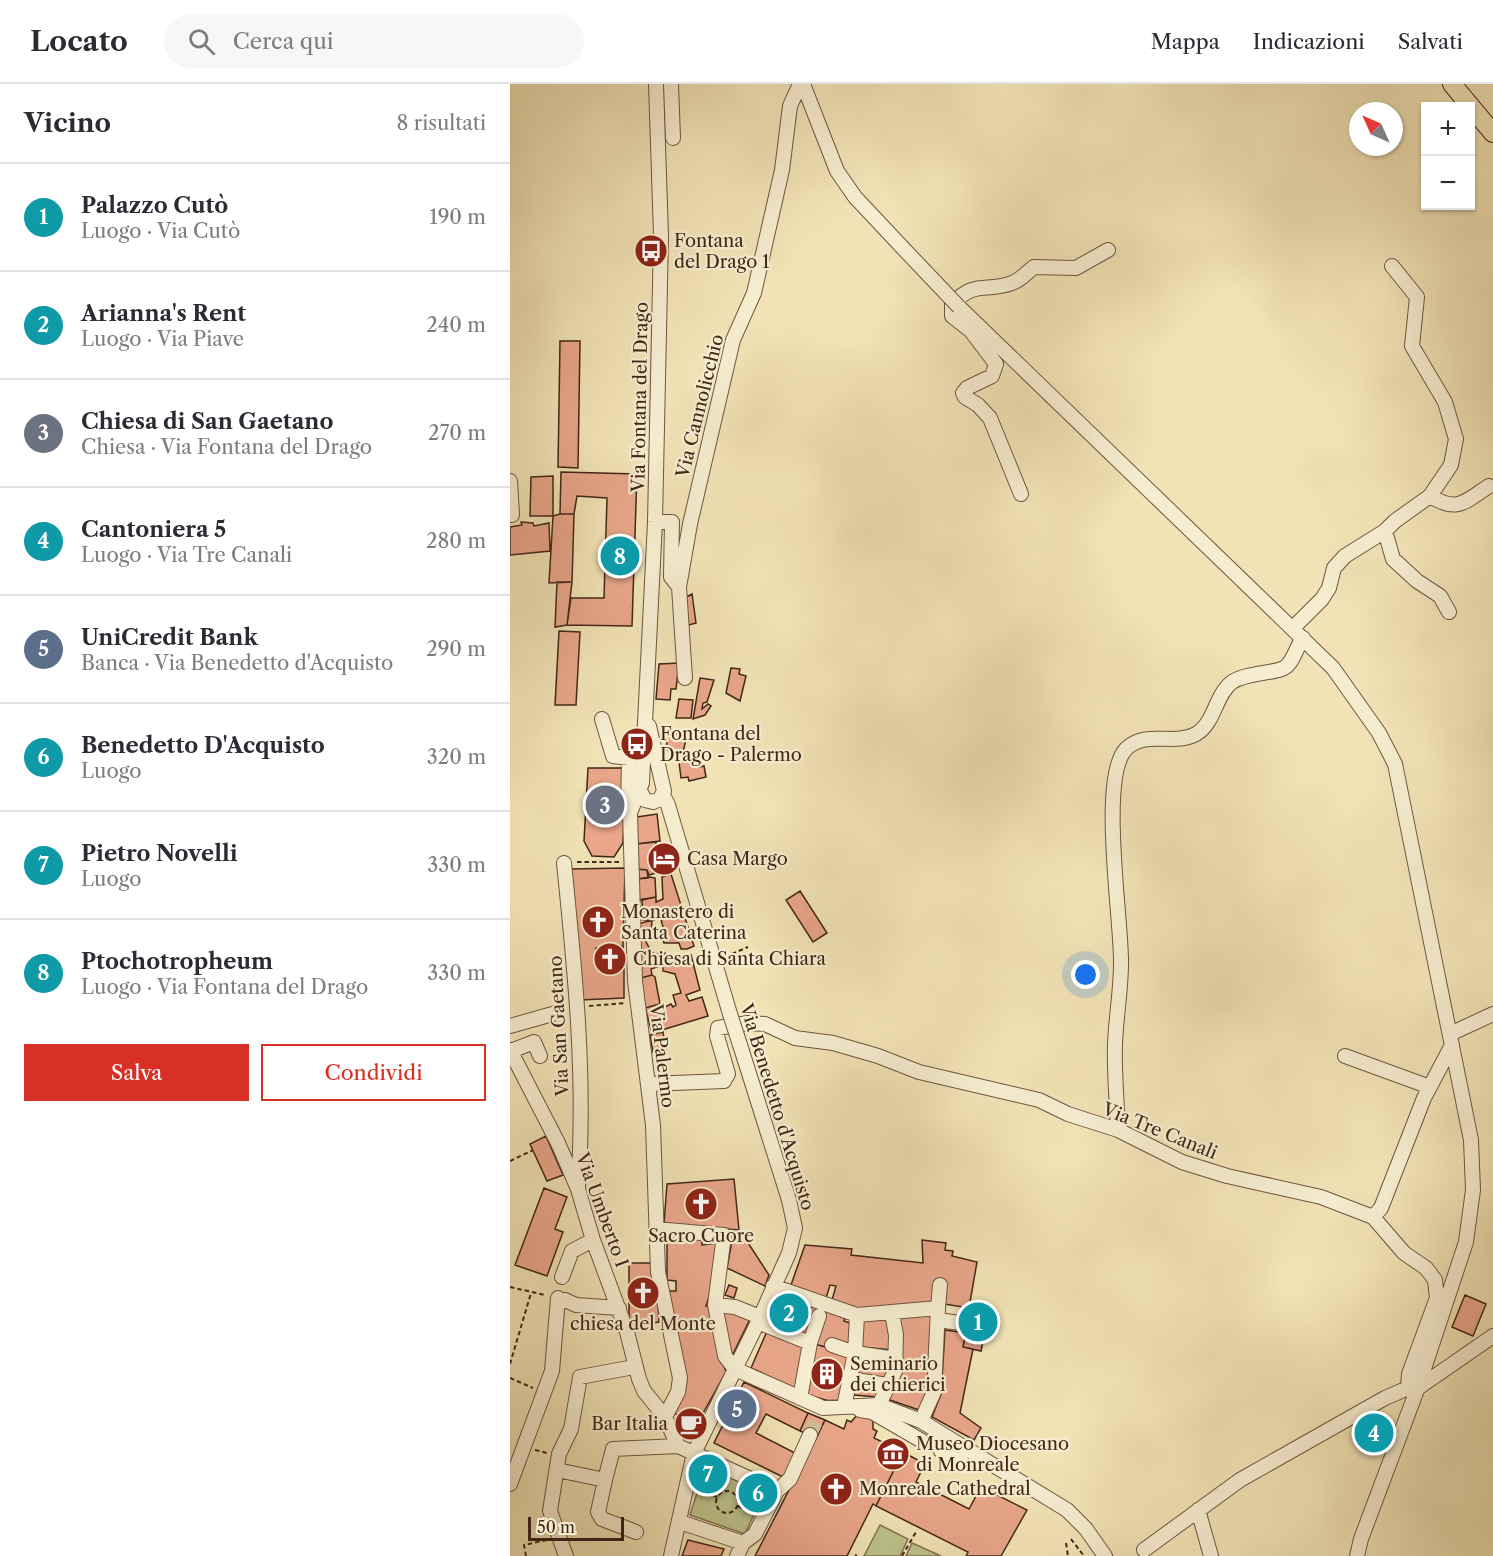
<!DOCTYPE html>
<html lang="it">
<head>
<meta charset="utf-8">
<style>
  body { margin:0; font-family:"Libre Caslon Text",serif; background:#f7f7f7; color:#2b2b33 }
  .controls { position:absolute; right:18px; top:18px; display:grid; overflow:hidden; border-radius:0px; box-shadow:0 2px 4px #0004 }
  .controls button { width:54px; height:54px; display:grid; place-items:center; padding:0; border:0; border-bottom:2px solid #e1e1e2; background:#fff; color:#2b2b33; font:30px sans-serif }
  .compass { position:absolute; left:839px; top:18px; width:54px; height:54px; border-radius:50%; background:#fff; box-shadow:0 2px 4px #0004; rotate:315deg }
  .scale { position:absolute; left:18px; bottom:15px; width:96px; box-sizing:border-box; padding-left:6px; border:3px solid #422717; border-top:0; font-size:16px; line-height:21px; white-space:nowrap; color:#422717; -webkit-text-stroke:4px #f6edd0; paint-order:stroke }
  .you { position:absolute; left:576px; top:891px; width:21px; height:21px; margin:-15px; border:4px solid #fff; border-radius:50%; background:#1a73e8; box-shadow:0 0 0 9px #1a73e833 }
  .badge { display:grid; place-items:center; width:39px; height:39px; border-radius:50%; background:#d93025; color:#fff; font-size:20px; font-weight:700 }
  .pin { position:absolute; translate:-50% -50%; border:3px solid #fff; box-shadow:0 2px 6px #0006 }
  .list { margin:0; padding:0; list-style:none }
  h2 { display:flex; justify-content:space-between; align-items:center; height:78px; margin:0; padding:0 24px; font-size:26px }
  h2 small { font-size:20px; font-weight:400; color:#7c7c81 }
  .list li { display:grid; grid-template-columns:39px 1fr auto; gap:18px; align-items:center; box-sizing:border-box; height:108px; padding:0 24px; border-top:2px solid #e1e1e2 }
  .list b { display:block; font-size:22px; white-space:nowrap }
  .list p { margin:0; font-size:20px; white-space:nowrap; color:#7c7c81 }
  .list em { font-size:20px; font-style:normal; color:#7c7c81 }
  .actions { display:flex; gap:12px; padding:18px 24px }
  .actions a { flex:1; padding:14px 0; border:2px solid #d93025; border-radius:0px; text-align:center; font-size:21px; color:#d93025 }
  .actions .main { background:#d93025; color:#fff }
  .icon { flex:none; width:33px; height:33px; fill:none; stroke:currentColor; stroke-width:2; stroke-linecap:round; stroke-linejoin:round }
  .map { position:relative; flex:none; width:983px; height:1472px; overflow:hidden }
  header { display:flex; align-items:center; gap:36px; box-sizing:border-box; height:84px; padding:0 30px; background:#fff; border-bottom:2px solid #e1e1e2 }
  header strong { font-size:28px }
  nav { display:flex; gap:33px; margin-inline-start:auto; font-size:21px }
  .search { width:420px; height:54px; background:#f7f7f7; display:flex; align-items:center; gap:15px; box-sizing:border-box; padding:0 21px; border-radius:33px; color:#7c7c81; font-size:22px }
  main { display:flex }
  aside { flex:1; background:#fff }
  .map>svg:first-child { display:block }
  .green { fill:#bdc38c; stroke:#807552; stroke-width:1.5 }
  .building { fill:#e9a68a; stroke:#422717; stroke-width:1.5 }
  .lines { fill:none; stroke-linecap:round; stroke-linejoin:round }
  .minor-tunnel { stroke:#cebd96; stroke-width:14; stroke-dasharray:14 7; stroke-linecap:butt }
  .minor-casing { stroke:#6e563f; stroke-width:16 }
  .major-casing { stroke:#422717; stroke-width:20 }
  .path { stroke:#422717; stroke-width:2; stroke-dasharray:4.5 3; stroke-linecap:butt }
  .minor { stroke:#f6edd0; stroke-width:14 }
  .major { stroke:#f1e3b6; stroke-width:18 }
  .minor-bridge-casing { stroke:#6e563f; stroke-width:16; stroke-linecap:butt }
  .minor-bridge { stroke:#f6edd0; stroke-width:14 }
  .labels { text-anchor:middle; dominant-baseline:central; stroke-width:4.5; stroke-linejoin:round; paint-order:stroke }
  .poi-label { font-size:18px; fill:#422717; stroke:#f6edd0; text-anchor:start }
  .street-label { font-size:18px; fill:#422717; stroke:#f6edd0 }
</style>
</head>
<body>
<header>
<strong>Locato</strong>
<div class="search"><svg class="icon" aria-label="search" viewBox="0 0 24 24"><circle cx="10" cy="10" r="6"/><path d="M15 15l6 6"/></svg>Cerca qui</div>
<nav><a>Mappa</a><a>Indicazioni</a><a>Salvati</a></nav>
</header>
<main>
<aside>
<h2>Vicino<small>8 risultati</small></h2>
<ul class="list">
<li><span class="badge" style="background:#0f9aa8">1</span><div><b>Palazzo Cutò</b><p>Luogo · Via Cutò</p></div><em>190 m</em></li>
<li><span class="badge" style="background:#0f9aa8">2</span><div><b>Arianna's Rent</b><p>Luogo · Via Piave</p></div><em>240 m</em></li>
<li><span class="badge" style="background:#6b7280">3</span><div><b>Chiesa di San Gaetano</b><p>Chiesa · Via Fontana del Drago</p></div><em>270 m</em></li>
<li><span class="badge" style="background:#0f9aa8">4</span><div><b>Cantoniera 5</b><p>Luogo · Via Tre Canali</p></div><em>280 m</em></li>
<li><span class="badge" style="background:#5c6f8a">5</span><div><b>UniCredit Bank</b><p>Banca · Via Benedetto d'Acquisto</p></div><em>290 m</em></li>
<li><span class="badge" style="background:#0f9aa8">6</span><div><b>Benedetto D'Acquisto</b><p>Luogo</p></div><em>320 m</em></li>
<li><span class="badge" style="background:#0f9aa8">7</span><div><b>Pietro Novelli</b><p>Luogo</p></div><em>330 m</em></li>
<li><span class="badge" style="background:#0f9aa8">8</span><div><b>Ptochotropheum</b><p>Luogo · Via Fontana del Drago</p></div><em>330 m</em></li>
</ul>
<div class="actions"><a class="main">Salva</a><a>Condividi</a></div>
</aside>
<div class="map">
<svg width="983" height="1472" viewBox="0 0 983 1472">
  <rect width="100%" height="100%" fill="#f1e3b6"/>
  <filter id="stains"><feTurbulence type="fractalNoise" baseFrequency=".00333" numOctaves="4"/><feColorMatrix values="0 0 0 0 .2 0 0 0 0 .09 0 0 0 0 .02 0 0 0 .5 -.17"/></filter>
  <radialGradient id="worn" r=".72"><stop offset=".6" stop-color="#630" stop-opacity="0"/><stop offset="1" stop-color="#630" stop-opacity=".3"/></radialGradient>
  <!-- green -->
  <path class="green" d="M 197,1378 L 255,1406 L 235,1450 L 180,1431 Z
    M 370,1441 L 398,1455 L 390,1472 L 354,1472 Z
    M 402,1459 L 431,1472 L 396,1472 Z"/>
  <!-- building -->
  <path class="building" d="M 50,257 L 70,257 L 68,384 L 48,383 Z
    M 51,388 L 127,390 L 122,542 L 57,541 L 61,514 L 94,514 L 97,414 L 67,412 L 64,430 L 50,430 Z
    M 43,392 L 43,432 L 20,432 L 21,393 Z
    M 50,430 L 64,430 L 62,498 L 39,499 L 43,432 Z
    M 11,438 L 23,439 L 24,442 L 39,439 L 40,467 L 0,471 L 0,443 L 12,441 Z
    M 47,498 L 62,498 L 57,541 L 45,543 Z
    M 182,510 L 186,539 L 175,542 L 173,515 Z
    M 49,547 L 70,548 L 66,621 L 45,621 Z
    M 169,579 L 166,605 L 161,605 L 160,616 L 146,615 L 149,580 Z
    M 221,584 L 230,585 L 229,590 L 236,592 L 230,617 L 216,609 Z
    M 190,594 L 204,596 L 197,618 L 193,619 L 192,625 L 198,620 L 201,622 L 195,631 L 183,635 Z
    M 169,615 L 183,616 L 181,634 L 166,634 Z
    M 158,648 L 177,650 L 173,669 L 156,666 Z
    M 188,675 L 189,683 L 194,682 L 196,693 L 179,697 L 178,693 L 171,694 L 169,678 Z
    M 78,684 L 116,684 L 113,759 L 104,773 L 82,772 L 74,757 Z
    M 147,730 L 150,757 L 126,760 L 127,733 Z
    M 146,758 L 146,789 L 139,791 L 137,786 L 127,785 L 126,760 Z
    M 115,784 L 113,862 L 86,864 L 87,882 L 114,881 L 114,914 L 70,916 L 59,785 Z
    M 127,785 L 137,786 L 138,794 L 127,795 Z
    M 161,790 L 184,862 L 177,865 L 171,865 L 169,859 L 154,859 L 150,847 L 154,846 L 151,836 L 163,832 L 160,825 L 148,828 L 143,832 L 144,836 L 133,836 L 132,816 L 146,813 L 146,818 L 153,815 L 152,793 Z
    M 140,793 L 145,794 L 146,813 L 128,816 L 128,795 Z
    M 290,807 L 317,849 L 303,858 L 276,816 Z
    M 142,836 L 141,849 L 128,851 L 128,840 Z
    M 137,849 L 139,855 L 135,856 L 141,867 L 145,870 L 155,869 L 153,875 L 161,877 L 153,877 L 153,881 L 141,885 L 142,891 L 131,894 L 128,851 Z
    M 113,862 L 114,881 L 87,882 L 86,864 Z
    M 181,871 L 190,906 L 176,911 L 179,917 L 192,913 L 198,932 L 142,949 L 135,924 L 150,920 L 151,925 L 161,920 L 163,923 L 166,921 L 163,911 L 171,909 L 165,890 L 153,887 L 153,877 Z
    M 142,891 L 145,893 L 150,920 L 135,924 L 131,894 Z
    M 153,948 L 156,966 L 143,968 L 140,951 Z
    M 36,1052 L 53,1091 L 37,1097 L 20,1060 Z
    M 224,1095 L 229,1146 L 154,1140 L 157,1100 Z
    M 34,1104 L 57,1113 L 45,1145 L 53,1148 L 37,1192 L 5,1181 Z
    M 231,1148 L 259,1191 L 255,1202 L 217,1184 L 223,1151 Z
    M 157,1149 L 192,1151 L 192,1161 L 208,1159 L 204,1198 L 196,1222 L 201,1222 L 208,1264 L 216,1288 L 183,1347 L 163,1327 L 169,1268 L 158,1207 L 166,1207 L 166,1197 L 157,1196 Z
    M 412,1156 L 436,1159 L 435,1166 L 443,1167 L 442,1172 L 467,1178 L 459,1224 L 434,1220 L 348,1225 L 322,1216 L 326,1202 L 320,1201 L 316,1214 L 281,1201 L 295,1161 L 342,1165 L 341,1171 L 413,1179 Z
    M 119,1179 L 146,1179 L 149,1238 L 119,1242 Z
    M 219,1201 L 227,1204 L 224,1214 L 215,1211 Z
    M 273,1210 L 296,1219 L 284,1248 L 261,1238 Z
    M 955,1211 L 976,1220 L 963,1252 L 942,1243 Z
    M 302,1221 L 317,1225 L 313,1234 L 297,1253 L 290,1250 Z
    M 461,1223 L 479,1227 L 471,1267 L 453,1263 Z
    M 317,1225 L 336,1232 L 334,1237 L 343,1240 L 340,1260 L 319,1264 L 304,1260 Z
    M 214,1227 L 227,1228 L 240,1235 L 222,1272 L 214,1239 Z
    M 423,1230 L 421,1302 L 409,1326 L 377,1315 L 393,1282 L 389,1232 Z
    M 379,1233 L 383,1266 L 351,1263 L 352,1236 Z
    M 258,1245 L 293,1260 L 287,1305 L 241,1284 Z
    M 435,1246 L 456,1249 L 453,1263 L 463,1265 L 450,1329 L 471,1344 L 464,1356 L 422,1333 L 431,1310 Z
    M 304,1260 L 340,1269 L 330,1320 L 294,1310 Z
    M 349,1273 L 382,1278 L 376,1296 L 347,1290 Z
    M 234,1298 L 298,1329 L 290,1347 L 256,1330 L 246,1349 L 287,1370 L 275,1394 L 204,1359 Z
    M 345,1299 L 372,1304 L 368,1313 L 344,1311 Z
    M 298,1329 L 315,1336 L 306,1355 L 290,1347 Z
    M 347,1331 L 358,1332 L 363,1337 L 363,1345 L 367,1347 L 364,1354 L 393,1368 L 366,1422 L 363,1420 L 337,1472 L 245,1472 L 315,1336 L 334,1345 L 337,1336 L 341,1338 Z
    M 859,1335 L 876,1341 L 869,1363 L 852,1358 Z
    M 393,1368 L 415,1380 L 406,1398 L 459,1425 L 471,1403 L 517,1426 L 491,1472 L 456,1472 L 458,1468 L 366,1422 Z
    M 178,1456 L 214,1465 L 211,1472 L 172,1472 Z"/>
  <g class="lines">
    <!-- minor-tunnel -->
    <path class="minor-tunnel" d="M 300,1351 L 308,1333"/>
    <!-- minor casing -->
    <g class="minor-casing">
      <path id="minor" d="M 146,0 L 151,152 L 145,438 L 132,699 L 120,729 L 125,897 L 143,1041 L 148,1188 L 170,1294 L 168,1308 L 155,1333
        M 161,0 L 163,54
        M 293,0 L 327,87 L 345,113 L 391,162
        M 449,223 L 823,584 L 869,649 L 885,680 L 961,1056 L 963,1106 L 956,1158 L 907,1306 L 851,1455 L 847,1472
        M 468,241 L 461,247 L 442,232 L 442,220 C 467,195 475,209 502,199 C 511,196 517,188 524,183 L 566,184 L 598,166
        M 461,247 L 486,280 L 482,292 L 457,304 L 453,309 L 455,313 L 468,321 L 480,334 L 511,410
        M 0,397 L 2,431
        M 920,412 C 948,429 954,418 979,402
        M 145,438 L 162,438 L 161,493 L 169,503 L 180,440 L 223,256 L 244,209 L 272,86 L 280,22 L 290,0
        M 875,447 L 883,475 L 907,497 L 930,512 L 939,528
        M 169,503 L 175,594
        M 783,544 L 812,515 L 819,504 L 824,484 L 835,472 L 875,447 L 885,437 L 920,412 L 941,381 L 946,355 L 935,318 L 902,262 L 907,213 L 882,182
        M 92,635 L 103,672 L 119,674 L 118,728
        M 130,707 L 135,716 L 143,718 L 150,715 L 154,707 L 139,642
        M 153,711 L 158,721 L 220,930
        M 54,779 C 65,887 76,994 68,1103
        M 0,942 L 46,929
        M 940,950 L 983,930
        M 0,966 L 48,1059 L 68,1105 L 83,1156 L 117,1248 L 129,1295 L 134,1307 L 155,1333 L 168,1362 L 267,1407
        M 1,967 L 24,958 L 30,972
        M 835,972 L 920,1003
        M 139,1000 L 214,997 L 218,990 L 207,952 L 208,944 L 238,939 L 255,940 L 285,954 L 323,959 L 368,972 L 409,988 L 529,1016 L 558,1030 L 608,1046 L 672,1078 L 717,1092 L 811,1113 L 863,1133 L 894,1169 L 916,1184 L 925,1196 L 927,1214 L 899,1290 L 898,1304
        M 608,1046 C 607,1018 604,989 605,960 C 606,933 611,906 611,879 C 612,838 588,690 617,664 C 636,646 665,662 686,650 C 705,639 705,611 722,598 C 738,588 762,590 774,584 C 784,578 786,563 793,554
        M 863,1133 L 871,1124 L 914,1014 L 942,961
        M 146,1145 L 214,1151 L 205,1221 L 215,1272 L 225,1285 L 313,1324 L 369,1321 L 411,1337 L 557,1426 L 576,1445 L 595,1472
        M 52,1193 L 62,1167 L 83,1156
        M 263,1202 L 347,1231 L 428,1224 L 430,1201
        M 55,1216 L 66,1221 L 109,1224
        M 205,1221 L 225,1223 L 250,1233
        M 428,1236 L 450,1239
        M 248,1238 L 300,1259
        M 322,1261 L 345,1269 L 386,1275
        M 340,1295 L 377,1301
        M 905,1306 L 983,1252
        M 290,1314 L 300,1259 L 309,1232
        M 369,1321 L 385,1287 L 386,1251 L 382,1229
        M 334,1323 L 345,1269 L 347,1231
        M 350,1326 L 362,1328 L 412,1357
        M 411,1337 L 424,1308 L 428,1224
        M 431,1367 L 452,1378
        M 47,1386 L 95,1396 L 103,1365 L 168,1362
        M 95,1396 L 88,1428 L 92,1435 L 126,1448
        M 0,1400 L 42,1287 L 48,1214
        M 688,1426 L 701,1472
        M 170,1438 L 233,1459
        M 634,1466 L 730,1396 L 875,1314 L 898,1304
        M 56,1472 L 40,1427 L 49,1370 L 61,1345 L 70,1293 L 124,1283
        M 161,1472 L 184,1369 L 248,1238 L 279,1169 L 285,1144 L 279,1116 L 231,964
        M 227,1472 L 233,1459 L 245,1450 L 267,1407 L 280,1395 L 300,1351"/>
    </g>
    <!-- major casing -->
    <g class="major-casing">
      <path id="major" d="M 942,0 L 983,49"/>
    </g>
    <!-- path -->
    <path class="path" d="M 67,778 L 109,778
      M 215,873 L 238,863
      M 79,922 L 115,919
      M 0,1077 L 23,1066
      M 0,1203 L 35,1211
      M 131,1246 L 146,1244
      M 0,1280 L 21,1209
      M 0,1294 L 23,1304
      M 25,1366 L 37,1369
      M 190,1405 L 207,1413
      M206 1418a11 11 0 1 1 22 0a11 11 0 1 1-22 0Z
      M 228,1422 L 242,1429
      M 561,1455 L 574,1472
      M 556,1459 L 558,1472
      M 345,1471 L 347,1472
      M 16,1472 L 14,1461 L 37,1456
      M 392,1472 L 406,1448"/>
    <!-- minor -->
    <use href="#minor" class="minor"/>
    <!-- major -->
    <use href="#major" class="major"/>
    <!-- minor-bridge casing -->
    <g class="minor-bridge-casing">
      <path id="minor-bridge" d="M 391,162 L 449,223
        M 220,930 L 231,964"/>
    </g>
    <!-- minor-bridge -->
    <use href="#minor-bridge" class="minor-bridge"/>
  </g>
  <!-- icons -->
  <defs>
    <g id="bus-disc" transform="scale(1.725)"><circle r="9.5" fill="#8f2418" stroke="#f6edd0"/><path d="M-5-6H5V4H4V6H2V4H-2V6H-4V4H-5ZM-3.5-4V0h7V-4ZM-3.5 1.2v1.5H-2V1.2ZM2 1.2v1.5H3.5V1.2Z" fill="#fff"/></g>
    <g id="hotel-disc" transform="scale(1.725)"><circle r="9.5" fill="#8f2418" stroke="#f6edd0"/><path d="M-6-4.5h1.5V1H6V5H4.5V3h-9V5H-6ZM-4 0a1.8 1.8 0 1 1 3.6 0ZM.5 0V-2.5h3Q6-2.5 6 0Z" fill="#fff"/></g>
    <g id="church-disc" transform="scale(1.725)"><circle r="9.5" fill="#8f2418" stroke="#f6edd0"/><path d="M-1.2-6h2.4v3.5h3.3v2.4h-3.3V6h-2.4V-.1h-3.3v-2.4h3.3Z" fill="#fff"/></g>
    <g id="building-disc" transform="scale(1.725)"><circle r="9.5" fill="#8f2418" stroke="#f6edd0"/><path d="M-4-6H4V6H1V3H-1V6H-4ZM-2.5-4.3h1.7v1.8h-1.7ZM.8-4.3h1.7v1.8H.8ZM-2.5-1h1.7V.8h-1.7ZM.8-1h1.7V.8H.8Z" fill="#fff"/></g>
    <g id="cafe-disc" transform="scale(1.725)"><circle r="9.5" fill="#8f2418" stroke="#f6edd0"/><path d="M-5.5-4.5H6V0H3Q3 3.5 0 3.5H-2.5Q-5.5 3.5-5.5 0ZM3-3.2v2h1.7v-2ZM-6 4.5H4V6H-6Z" fill="#fff"/></g>
    <g id="museum-disc" transform="scale(1.725)"><circle r="9.5" fill="#8f2418" stroke="#f6edd0"/><path d="M0-6L6-3V-2H-6V-3ZM-5-1h2V3h-2ZM-1-1h2V3h-2ZM3-1h2V3H3ZM-6 4H6V6H-6Z" fill="#fff"/></g>
  </defs>
  <g fill-rule="evenodd">
    <use href="#bus-disc" x="141" y="167"/>
    <use href="#bus-disc" x="127" y="660"/>
    <use href="#hotel-disc" x="154" y="775"/>
    <use href="#church-disc" x="88" y="838"/>
    <use href="#church-disc" x="100" y="875"/>
    <use href="#church-disc" x="191" y="1120"/>
    <use href="#church-disc" x="133" y="1209"/>
    <use href="#building-disc" x="317" y="1290"/>
    <use href="#cafe-disc" x="181" y="1340"/>
    <use href="#museum-disc" x="383" y="1370"/>
    <use href="#church-disc" x="326" y="1405"/>
  </g>
  <g class="labels">
    <!-- poi labels -->
    <g class="poi-label">
      <text x="164" y="157">Fontana<tspan x="164" dy="21">del Drago 1</tspan></text>
      <text x="150" y="650">Fontana del<tspan x="150" dy="21">Drago - Palermo</tspan></text>
      <text x="177" y="775">Casa Margo</text>
      <text x="111" y="828">Monastero di<tspan x="111" dy="21">Santa Caterina</tspan></text>
      <text x="123" y="875">Chiesa di Santa Chiara</text>
      <text x="191" y="1152" text-anchor="middle">Sacro Cuore</text>
      <text x="133" y="1240" text-anchor="middle">chiesa del Monte</text>
      <text x="340" y="1280">Seminario<tspan x="340" dy="21">dei chierici</tspan></text>
      <text x="158" y="1340" text-anchor="end">Bar Italia</text>
      <text x="406" y="1360">Museo Diocesano<tspan x="406" dy="21">di Monreale</tspan></text>
      <text x="349" y="1405">Monreale Cathedral</text>
    </g>
    <!-- street labels -->
    <g class="street-label">
      <text transform="translate(130 313) rotate(-89)">Via Fontana del Drago</text>
      <text transform="translate(190 322) rotate(-76)">Via Cannolicchio</text>
      <text transform="translate(49 942) rotate(-93)">Via San Gaetano</text>
      <text transform="translate(152 972) rotate(83)">Via Palermo</text>
      <text transform="translate(267 1023) rotate(73)">Via Benedetto d'Acquisto</text>
      <text transform="translate(650 1047) rotate(22)">Via Tre Canali</text>
      <text transform="translate(92 1126) rotate(70)">Via Umberto I</text>
    </g>
  </g>
  <rect width="100%" height="100%" filter="url(#stains)"/>
  <rect width="100%" height="100%" fill="url(#worn)"/>
</svg>
<div class="controls">
<button>+</button>
<button>−</button>
</div>
<svg class="compass" viewBox="-18 -18 36 36"><path d="M0-13l5 13h-10z" fill="#e53935"/><path d="M0 13l5-13h-10z" fill="#7c7c81"/></svg>
<div class="scale">50 m</div>
<div class="you"></div>
<div class="pin badge" style="left:468px;top:1238px;background:#0f9aa8">1</div>
<div class="pin badge" style="left:279px;top:1229px;background:#0f9aa8">2</div>
<div class="pin badge" style="left:95px;top:721px;background:#6b7280">3</div>
<div class="pin badge" style="left:864px;top:1349px;background:#0f9aa8">4</div>
<div class="pin badge" style="left:227px;top:1325px;background:#5c6f8a">5</div>
<div class="pin badge" style="left:248px;top:1409px;background:#0f9aa8">6</div>
<div class="pin badge" style="left:198px;top:1390px;background:#0f9aa8">7</div>
<div class="pin badge" style="left:110px;top:472px;background:#0f9aa8">8</div>
</div>
</main>
</body>
</html>
